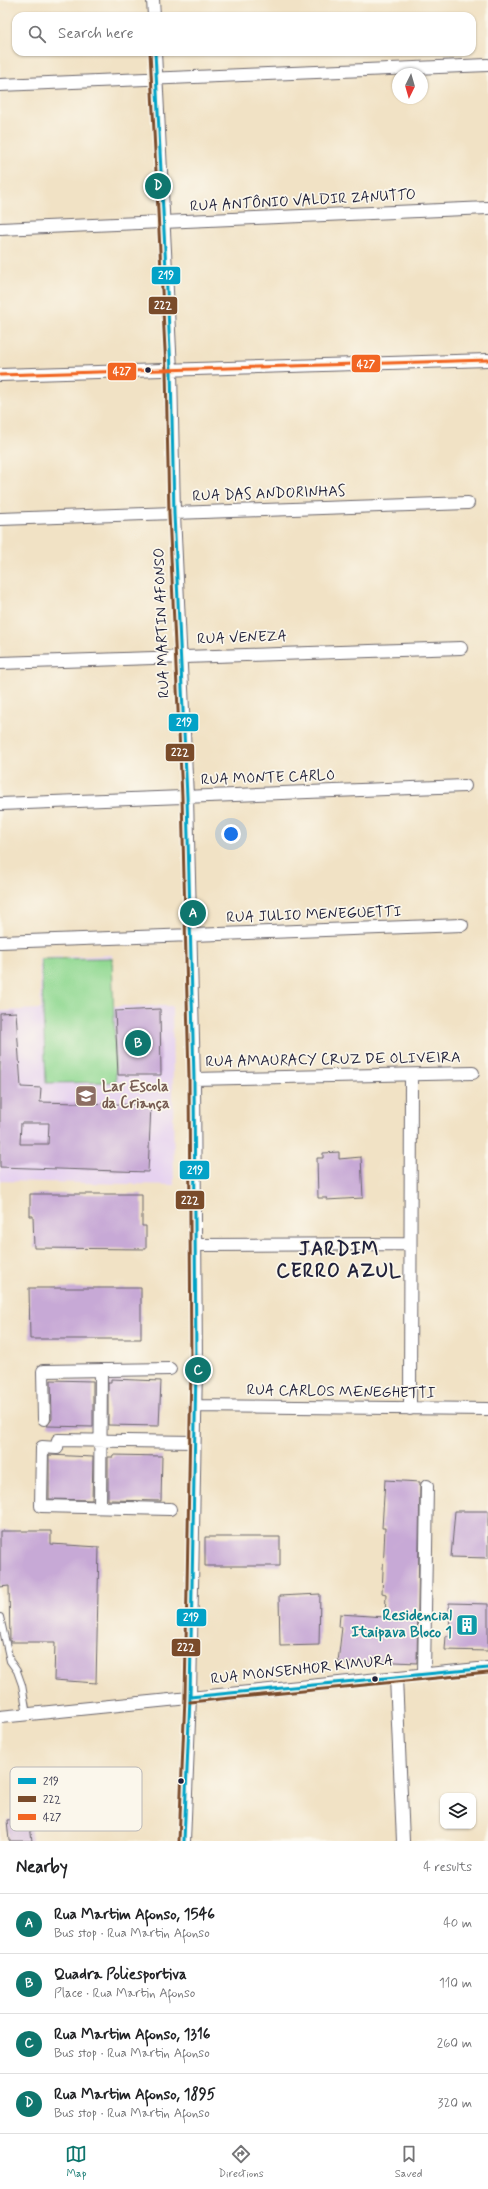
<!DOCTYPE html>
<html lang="en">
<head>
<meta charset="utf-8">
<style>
  body { margin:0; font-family:Mynerve,sans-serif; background:#f2f2f2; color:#202124 }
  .controls { position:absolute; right:12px; bottom:12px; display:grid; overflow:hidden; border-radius:8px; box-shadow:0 1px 3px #0004 }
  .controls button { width:36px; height:36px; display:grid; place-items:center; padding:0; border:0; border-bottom:1px solid #e0e0e0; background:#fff; color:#202124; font:20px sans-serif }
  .compass { position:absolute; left:392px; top:68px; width:36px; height:36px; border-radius:50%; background:#fff; box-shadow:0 1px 3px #0004; rotate:185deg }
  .you { position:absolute; left:231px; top:834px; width:14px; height:14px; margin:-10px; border:3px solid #fff; border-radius:50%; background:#1a73e8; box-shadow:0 0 0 6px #1a73e833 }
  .badge { display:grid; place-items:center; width:26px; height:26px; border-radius:50%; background:#0f766e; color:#fff; font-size:13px; font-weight:700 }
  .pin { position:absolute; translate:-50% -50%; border:2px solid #fff; box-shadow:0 1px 4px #0006 }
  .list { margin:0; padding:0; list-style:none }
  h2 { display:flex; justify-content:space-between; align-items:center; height:52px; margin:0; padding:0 16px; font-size:17px }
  h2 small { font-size:13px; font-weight:400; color:#757577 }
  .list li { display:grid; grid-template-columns:26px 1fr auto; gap:12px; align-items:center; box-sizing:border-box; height:60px; padding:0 16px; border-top:1px solid #e0e0e0 }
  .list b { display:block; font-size:15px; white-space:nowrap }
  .list p { margin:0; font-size:13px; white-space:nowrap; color:#757577 }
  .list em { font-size:13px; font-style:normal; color:#757577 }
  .icon { flex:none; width:22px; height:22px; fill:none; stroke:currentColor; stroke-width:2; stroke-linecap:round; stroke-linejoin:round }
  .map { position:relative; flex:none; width:488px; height:1841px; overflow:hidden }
  .search { position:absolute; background:#fff; box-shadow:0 1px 3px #0004; left:12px; right:12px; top:12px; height:44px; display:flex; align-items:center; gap:10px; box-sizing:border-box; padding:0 14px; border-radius:12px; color:#757577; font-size:15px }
  .sheet { height:292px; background:#fff }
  nav { display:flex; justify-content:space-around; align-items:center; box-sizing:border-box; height:56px; border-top:1px solid #e0e0e0; background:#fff; font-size:11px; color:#757577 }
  nav a { display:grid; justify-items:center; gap:2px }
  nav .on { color:#0f766e }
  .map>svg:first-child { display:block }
  .built { fill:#e6d2f0 }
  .green { fill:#92d993; stroke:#5a7e67 }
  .building { fill:#c7a9d6; fill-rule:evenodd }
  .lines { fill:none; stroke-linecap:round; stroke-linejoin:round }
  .service-casing { stroke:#6a656b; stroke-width:8 }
  .minor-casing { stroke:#6a656b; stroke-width:14 }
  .service { stroke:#fff; stroke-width:6 }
  .minor { stroke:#fff; stroke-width:12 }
  .bus-1-casing { stroke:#fbf7ec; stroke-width:6 }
  .bus-2-casing { stroke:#fbf7ec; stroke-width:6 }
  .bus-3-casing { stroke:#fbf7ec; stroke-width:6 }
  .bus-1 { stroke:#02a2c7; stroke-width:3 }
  .bus-2 { stroke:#7a4b2a; stroke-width:3 }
  .bus-3 { stroke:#f26522; stroke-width:3 }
  .bus-dot { fill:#22223b; stroke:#fbf7ec; stroke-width:1.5 }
  .labels { text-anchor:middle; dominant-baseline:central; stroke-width:3.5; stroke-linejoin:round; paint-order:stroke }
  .street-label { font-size:15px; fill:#22223b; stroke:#fbf7ec }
  .education-label { font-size:15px; font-weight:bold; fill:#785e54; stroke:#fbf7ec; text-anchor:start }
  .culture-label { font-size:15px; font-weight:bold; fill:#0d838f; stroke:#fbf7ec; text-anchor:end }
  .district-label { font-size:19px; font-weight:bold; letter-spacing:1px; fill:#22223b; stroke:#fbf7ec }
  .key { fill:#fbf7ec; stroke:#bab7b7; stroke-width:1 }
  .key-label { font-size:11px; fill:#22223b }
  .line-badge { stroke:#fbf7ec; stroke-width:1.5 }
  .badge-label { font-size:11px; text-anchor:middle; font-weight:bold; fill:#fff }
</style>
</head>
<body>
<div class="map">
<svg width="488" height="1841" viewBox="0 0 488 1841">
  <rect width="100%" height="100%" fill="#fbf7ec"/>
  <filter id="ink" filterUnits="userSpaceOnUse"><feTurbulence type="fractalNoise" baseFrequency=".025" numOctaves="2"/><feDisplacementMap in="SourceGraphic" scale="8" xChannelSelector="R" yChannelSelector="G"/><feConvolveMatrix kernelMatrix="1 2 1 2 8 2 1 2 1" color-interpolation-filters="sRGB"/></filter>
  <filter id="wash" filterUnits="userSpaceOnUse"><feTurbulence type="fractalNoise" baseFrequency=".012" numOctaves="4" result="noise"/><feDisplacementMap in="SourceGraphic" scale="16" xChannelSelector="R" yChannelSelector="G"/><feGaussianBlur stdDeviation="0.9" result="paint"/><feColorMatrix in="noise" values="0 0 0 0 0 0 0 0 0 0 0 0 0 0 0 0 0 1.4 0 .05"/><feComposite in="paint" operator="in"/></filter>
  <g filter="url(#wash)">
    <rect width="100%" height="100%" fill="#f1e2c5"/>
    <!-- built -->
    <path class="built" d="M 112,955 L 113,1006 L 172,1006 L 174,1185 L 0,1181 L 0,1011 L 41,1009 L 39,958 Z"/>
    <!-- green -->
    <path class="green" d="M 112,958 L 116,1082 L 46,1083 L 41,959 Z"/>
    <g id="blocks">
      <!-- building -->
      <path class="building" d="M 160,1009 L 161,1075 L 118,1075 L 115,1011 Z
        M 16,1012 L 21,1087 L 41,1088 L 40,1102 L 151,1105 L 148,1172 L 0,1167 L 0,1013 ZM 21,1123 L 49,1123 L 48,1144 L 20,1144 Z
        M 339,1152 L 339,1159 L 361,1157 L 363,1198 L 326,1200 L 327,1198 L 318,1198 L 317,1158 L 323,1158 L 323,1153 Z
        M 30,1194 L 142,1194 L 142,1226 L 146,1226 L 146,1249 L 34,1248 L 33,1216 L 30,1216 Z
        M 29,1288 L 141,1288 L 141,1339 L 30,1339 Z
        M 111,1379 L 161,1381 L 159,1426 L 108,1425 L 108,1382 L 111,1382 Z
        M 51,1380 L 93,1381 L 93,1427 L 47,1426 L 52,1419 Z
        M 49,1455 L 93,1457 L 92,1500 L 49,1499 Z
        M 113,1455 L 162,1456 L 161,1501 L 108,1500 L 108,1457 L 113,1457 Z
        M 385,1480 L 420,1482 L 417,1663 L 374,1661 L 374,1664 L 338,1662 L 342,1627 L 339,1627 L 340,1614 L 385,1617 L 386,1594 L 382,1593 L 385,1528 L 382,1528 Z
        M 455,1511 L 488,1511 L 488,1558 L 451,1557 Z
        M 0,1531 L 51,1531 L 51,1544 L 99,1547 L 96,1683 L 54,1680 L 55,1642 L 10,1642 L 9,1586 L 0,1587 Z
        M 205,1537 L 280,1537 L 280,1566 L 205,1566 Z
        M 320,1594 L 319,1645 L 280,1646 L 279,1596 Z
        M 449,1603 L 488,1604 L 488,1651 L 445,1650 L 446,1636 L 450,1636 Z
        M 29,1818 L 32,1841 L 9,1841 L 7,1820 Z"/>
    </g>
  </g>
  <g filter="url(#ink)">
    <use href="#blocks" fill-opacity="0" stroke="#6a656b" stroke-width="1"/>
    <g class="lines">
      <!-- service casing -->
      <g class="service-casing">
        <path id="service" d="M 0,1617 L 10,1661 L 17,1671 L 22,1685 L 27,1714"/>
      </g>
      <!-- minor casing -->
      <g class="minor-casing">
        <path id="minor" d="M 153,0 L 154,16
          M 155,52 L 171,370 L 174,514 L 187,797 L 194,1079 L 196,1366 L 190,1697 L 184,1841
          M 0,85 L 488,65
          M 0,229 L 488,208
          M 0,375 L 488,360
          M 0,519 L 468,503
          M 0,663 L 461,648
          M 0,804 L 465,786
          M 0,942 L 462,925
          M 194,1079 L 473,1073
          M 195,1245 L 410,1244
          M 194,1406 L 488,1409
          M 410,1409 L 411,1075
          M 44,1419 L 43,1371 L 170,1369
          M 100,1507 L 101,1370
          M 170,1509 L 41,1506 L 42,1447 L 57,1448 L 58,1440 L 194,1442
          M 424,1674 L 427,1486
          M 396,1677 L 403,1841
          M 0,1717 L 488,1668"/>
      </g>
      <!-- service -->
      <use href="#service" class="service"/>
      <!-- minor -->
      <use href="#minor" class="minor"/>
      <!-- bus-1 casing -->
      <g class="bus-1-casing">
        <path id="bus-1" d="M 155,52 L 171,370 L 174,514 L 187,797 L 194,1079 L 196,1366 L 190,1697 L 184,1841
          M 190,1697 L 488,1668"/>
      </g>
      <!-- bus-2 casing -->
      <g class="bus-2-casing">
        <path id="bus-2" d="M 150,52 L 166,370 L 169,514 L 182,797 L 189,1079 L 191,1366 L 185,1697 L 179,1841
          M 190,1702 L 488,1673"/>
      </g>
      <!-- bus-3 casing -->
      <g class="bus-3-casing">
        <path id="bus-3" d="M 0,375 L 488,360"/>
      </g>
      <!-- bus-1 -->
      <use href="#bus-1" class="bus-1"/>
      <!-- bus-2 -->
      <use href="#bus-2" class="bus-2"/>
      <!-- bus-3 -->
      <use href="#bus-3" class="bus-3"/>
    </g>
  </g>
  <!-- icons -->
  <defs>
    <g id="school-square" transform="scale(1.15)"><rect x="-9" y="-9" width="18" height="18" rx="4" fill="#8d6e63" stroke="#fbf7ec"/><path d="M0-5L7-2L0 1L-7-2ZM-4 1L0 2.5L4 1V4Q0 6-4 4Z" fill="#fff"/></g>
    <g id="building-square" transform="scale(1.15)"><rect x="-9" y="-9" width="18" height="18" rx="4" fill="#0f9aa8" stroke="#fbf7ec"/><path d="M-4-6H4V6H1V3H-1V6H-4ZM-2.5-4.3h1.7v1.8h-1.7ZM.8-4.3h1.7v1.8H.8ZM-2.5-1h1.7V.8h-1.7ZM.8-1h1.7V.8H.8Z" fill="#fff"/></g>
  </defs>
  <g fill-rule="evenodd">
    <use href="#school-square" x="86" y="1096"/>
    <use href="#building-square" x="467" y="1625"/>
  </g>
  <!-- markers -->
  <g class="bus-dot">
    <circle cx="148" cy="370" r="3.5"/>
    <circle cx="375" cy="1679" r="3.5"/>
    <circle cx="181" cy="1781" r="3.5"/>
  </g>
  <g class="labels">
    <!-- street labels -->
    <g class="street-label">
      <text transform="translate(303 201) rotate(-3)">RUA ANTÔNIO VALDIR ZANUTTO</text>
      <text transform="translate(269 494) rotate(-2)">RUA DAS ANDORINHAS</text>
      <text transform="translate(162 623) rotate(-92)">RUA MARTIN AFONSO</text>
      <text transform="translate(242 638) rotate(-2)">RUA VENEZA</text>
      <text transform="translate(268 778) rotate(-2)">RUA MONTE CARLO</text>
      <text transform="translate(314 915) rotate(-2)">RUA JULIO MENEGUETTI</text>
      <text transform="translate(333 1060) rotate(-1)">RUA AMAURACY CRUZ DE OLIVEIRA</text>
      <text transform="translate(341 1392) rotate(1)">RUA CARLOS MENEGHETTI</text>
      <text transform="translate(302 1670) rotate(-6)">RUA MONSENHOR KIMURA</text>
    </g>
    <!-- education labels -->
    <g class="education-label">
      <text x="102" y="1087">Lar Escola<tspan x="102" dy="17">da Criança</tspan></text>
    </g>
    <!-- culture labels -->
    <g class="culture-label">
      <text x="452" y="1616">Residencial<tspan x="452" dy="17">Itaipava Bloco 1</tspan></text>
    </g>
    <!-- district labels -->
    <g class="district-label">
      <text x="339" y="1249">JARDIM<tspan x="339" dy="22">CERRO AZUL</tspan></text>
    </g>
  </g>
  <!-- legend -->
  <rect x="10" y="1767" width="132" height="64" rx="6" class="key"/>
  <rect x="18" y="1778" width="18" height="6" fill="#02a2c7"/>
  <rect x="18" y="1796" width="18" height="6" fill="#7a4b2a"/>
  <rect x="18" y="1814" width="18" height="6" fill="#f26522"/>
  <g class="key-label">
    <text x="43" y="1785">219</text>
    <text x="43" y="1803">222</text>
    <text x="43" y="1821">427</text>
  </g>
  <g class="line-badge">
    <rect x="151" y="266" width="30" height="19" rx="4" fill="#02a2c7"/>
    <rect x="148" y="296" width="30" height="19" rx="4" fill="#7a4b2a"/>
    <rect x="351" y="354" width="30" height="19" rx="4" fill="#f26522"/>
    <rect x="107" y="362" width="30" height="19" rx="4" fill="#f26522"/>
    <rect x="168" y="713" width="31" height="19" rx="4" fill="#02a2c7"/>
    <rect x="165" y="743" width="30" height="19" rx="4" fill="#7a4b2a"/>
    <rect x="179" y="1160" width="31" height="20" rx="4" fill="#02a2c7"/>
    <rect x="175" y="1190" width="30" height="20" rx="4" fill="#7a4b2a"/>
    <rect x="176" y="1608" width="31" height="19" rx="4" fill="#02a2c7"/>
    <rect x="171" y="1638" width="30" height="19" rx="4" fill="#7a4b2a"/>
  </g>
  <g class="badge-label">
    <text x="166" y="279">219</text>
    <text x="163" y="309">222</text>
    <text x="366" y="368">427</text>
    <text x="122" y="375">427</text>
    <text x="184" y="726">219</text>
    <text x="180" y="756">222</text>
    <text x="195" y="1174">219</text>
    <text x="190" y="1204">222</text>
    <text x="191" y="1621">219</text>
    <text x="186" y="1651">222</text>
  </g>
</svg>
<div class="controls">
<button><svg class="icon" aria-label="layers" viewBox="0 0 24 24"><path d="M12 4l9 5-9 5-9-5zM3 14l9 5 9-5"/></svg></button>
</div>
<svg class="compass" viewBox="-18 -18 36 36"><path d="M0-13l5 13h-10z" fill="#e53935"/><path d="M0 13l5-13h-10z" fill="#757577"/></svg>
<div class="you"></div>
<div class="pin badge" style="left:193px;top:913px">A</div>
<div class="pin badge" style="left:138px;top:1043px">B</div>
<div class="pin badge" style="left:198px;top:1370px">C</div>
<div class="pin badge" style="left:158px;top:186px">D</div>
<div class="search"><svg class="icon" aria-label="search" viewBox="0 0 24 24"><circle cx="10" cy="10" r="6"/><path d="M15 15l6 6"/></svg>Search here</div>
</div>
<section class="sheet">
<h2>Nearby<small>4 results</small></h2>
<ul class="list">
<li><span class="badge">A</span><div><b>Rua Martim Afonso, 1546</b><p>Bus stop · Rua Martin Afonso</p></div><em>40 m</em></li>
<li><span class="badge">B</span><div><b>Quadra Poliesportiva</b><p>Place · Rua Martin Afonso</p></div><em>110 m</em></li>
<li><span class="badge">C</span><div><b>Rua Martim Afonso, 1316</b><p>Bus stop · Rua Martin Afonso</p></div><em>260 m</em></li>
<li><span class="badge">D</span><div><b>Rua Martim Afonso, 1895</b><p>Bus stop · Rua Martin Afonso</p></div><em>320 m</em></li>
</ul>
</section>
<nav>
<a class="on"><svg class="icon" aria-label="map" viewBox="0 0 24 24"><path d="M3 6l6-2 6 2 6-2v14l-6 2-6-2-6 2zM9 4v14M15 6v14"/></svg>Map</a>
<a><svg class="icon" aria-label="directions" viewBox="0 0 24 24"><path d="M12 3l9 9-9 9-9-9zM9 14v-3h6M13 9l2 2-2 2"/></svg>Directions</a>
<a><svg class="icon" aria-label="saved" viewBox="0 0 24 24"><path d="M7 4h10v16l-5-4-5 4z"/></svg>Saved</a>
</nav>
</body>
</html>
